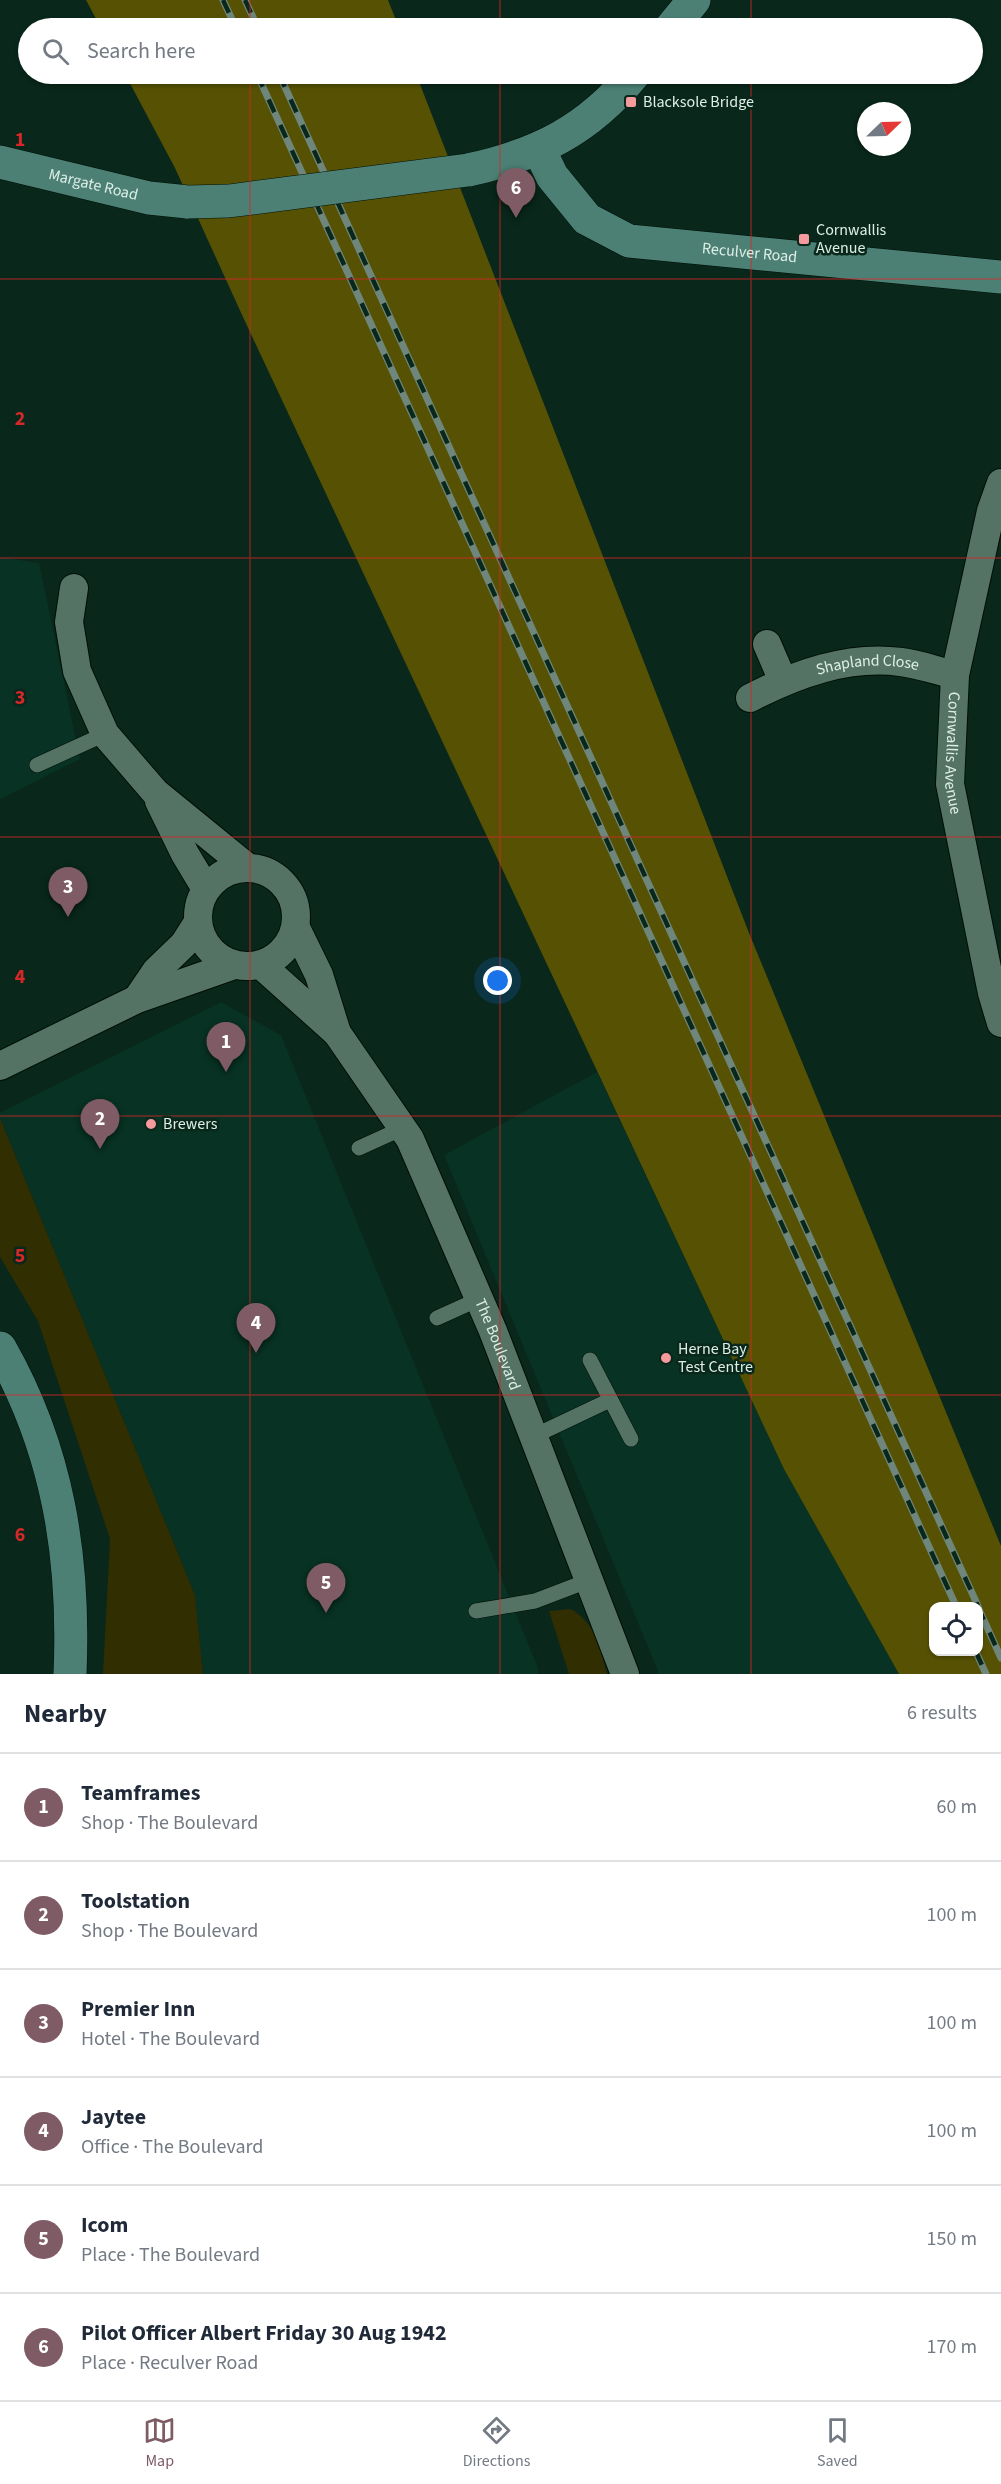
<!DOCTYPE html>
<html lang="en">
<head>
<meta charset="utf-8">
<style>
  body { margin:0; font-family:"Source Sans 3",sans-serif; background:#f6f6f7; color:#1f2937 }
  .controls { position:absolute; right:18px; bottom:18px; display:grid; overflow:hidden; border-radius:12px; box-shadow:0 2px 4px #0004 }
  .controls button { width:54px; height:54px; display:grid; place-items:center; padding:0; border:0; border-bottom:2px solid #e0e1e3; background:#fff; color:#1f2937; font:30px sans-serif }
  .compass { position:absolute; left:857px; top:102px; width:54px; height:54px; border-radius:50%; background:#fff; box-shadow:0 2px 4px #0004; rotate:67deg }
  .you { position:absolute; left:498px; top:981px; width:21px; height:21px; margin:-15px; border:4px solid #fff; border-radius:50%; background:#1a73e8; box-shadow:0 0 0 9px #1a73e833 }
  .badge { display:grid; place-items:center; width:39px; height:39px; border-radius:50%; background:#7f5c65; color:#fff; font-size:20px; font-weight:700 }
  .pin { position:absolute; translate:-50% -50px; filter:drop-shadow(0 2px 3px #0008) }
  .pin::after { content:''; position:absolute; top:32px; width:21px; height:18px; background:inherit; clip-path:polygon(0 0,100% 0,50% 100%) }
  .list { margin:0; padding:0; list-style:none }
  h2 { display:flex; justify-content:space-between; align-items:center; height:78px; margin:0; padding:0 24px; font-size:26px }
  h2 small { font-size:20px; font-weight:400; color:#747a83 }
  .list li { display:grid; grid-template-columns:39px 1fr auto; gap:18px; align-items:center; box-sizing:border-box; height:108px; padding:0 24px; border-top:2px solid #e0e1e3 }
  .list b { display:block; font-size:22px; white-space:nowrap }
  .list p { margin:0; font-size:20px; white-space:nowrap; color:#747a83 }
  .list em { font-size:20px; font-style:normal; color:#747a83 }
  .icon { flex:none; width:33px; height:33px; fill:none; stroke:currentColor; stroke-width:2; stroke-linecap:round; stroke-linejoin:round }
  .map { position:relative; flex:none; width:1001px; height:1674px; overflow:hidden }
  .search { position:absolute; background:#fff; box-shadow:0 2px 4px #0004; left:18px; right:18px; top:18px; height:66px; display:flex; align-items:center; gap:15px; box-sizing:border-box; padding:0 21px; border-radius:33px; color:#747a83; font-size:22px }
  .sheet { height:726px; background:#fff }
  nav { display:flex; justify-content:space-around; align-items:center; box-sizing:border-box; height:84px; border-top:2px solid #e0e1e3; background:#fff; font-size:16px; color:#747a83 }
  nav a { display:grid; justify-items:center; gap:3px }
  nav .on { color:#7f5c65 }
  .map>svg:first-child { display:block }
  .built { fill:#083223 }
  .green { fill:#312e02 }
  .forest { fill:#575203; fill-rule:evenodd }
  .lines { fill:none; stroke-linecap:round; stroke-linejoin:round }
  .lane-casing { stroke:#000f07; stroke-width:16 }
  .street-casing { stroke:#000f07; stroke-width:30 }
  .secondary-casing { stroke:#000f07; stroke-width:34 }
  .lane { stroke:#547364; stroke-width:15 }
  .street { stroke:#547364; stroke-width:28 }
  .secondary { stroke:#4c8075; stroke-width:33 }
  .rail-casing { stroke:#6e867b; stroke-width:7 }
  .rail { stroke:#09271b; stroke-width:4.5; stroke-dasharray:14; stroke-linecap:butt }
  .secondary-bridge-casing { stroke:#000f07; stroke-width:34; stroke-linecap:butt }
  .secondary-bridge { stroke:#4c8075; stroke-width:33 }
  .grid { fill:none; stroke:#d62828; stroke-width:1.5; stroke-opacity:0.55 }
  .poi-dot { fill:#f59b9e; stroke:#09271b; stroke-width:2 }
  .labels { text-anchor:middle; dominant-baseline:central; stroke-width:5; stroke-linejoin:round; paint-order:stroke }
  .poi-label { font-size:16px; fill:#ddeee5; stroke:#09271b; text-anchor:start }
  .street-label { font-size:16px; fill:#ddeee5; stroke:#09271b }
  .grid-label { font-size:20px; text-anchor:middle; font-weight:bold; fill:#d62828; stroke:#09271b; stroke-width:5; stroke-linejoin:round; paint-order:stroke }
</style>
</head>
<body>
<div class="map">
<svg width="1001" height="1674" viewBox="0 0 1001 1674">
  <rect width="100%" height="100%" fill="#09271b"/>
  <!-- built -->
  <path class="built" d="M 0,557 L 39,563 L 80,759 L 0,799 Z
    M 221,1002 L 281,1035 L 538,1668 L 538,1674 L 203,1674 L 195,1595 L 0,1118 L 0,1113 Z
    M 597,1072 L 784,1469 L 899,1674 L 659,1674 L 658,1671 L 444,1155 Z"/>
  <!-- green -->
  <path class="green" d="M 0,1118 L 195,1595 L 203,1674 L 103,1674 L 110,1539 L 38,1321 L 0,1257 Z
    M 571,1609 C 596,1624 600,1647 607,1674 L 569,1674 L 549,1611 Z"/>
  <!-- forest -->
  <path class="forest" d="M 86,0 L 388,0 L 399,28 L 101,28 Z
    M 125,74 L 416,74 L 749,933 L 1001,1546 L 1001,1674 L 899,1674 L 784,1469 L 243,317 L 175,168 ZM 934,1606 L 978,1606 L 978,1652 L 934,1652 Z"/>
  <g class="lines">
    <!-- lane casing -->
    <g class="lane-casing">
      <path id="lane" d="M 37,765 L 105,734
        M 359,1148 L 403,1128
        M 437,1318 L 479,1299
        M 590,1360 L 631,1439
        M 532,1437 L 610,1400
        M 476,1611 L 535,1601 L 590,1580"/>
    </g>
    <!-- street casing -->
    <g class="street-casing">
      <g id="street">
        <path id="s1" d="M 1001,483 L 991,511 L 955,675 L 950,784 L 992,993 L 1001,1023"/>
        <path d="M 74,588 L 69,622 L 77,671 L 105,734 L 155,792 L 247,867"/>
        <path d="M 767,644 L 783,681"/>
        <path id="s2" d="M 750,698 C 796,674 848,655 901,662 C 919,664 937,671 955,675"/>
        <path d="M 159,801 L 185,854 L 206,889"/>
        <circle cx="247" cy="917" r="49"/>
        <path d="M 296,928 L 319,975 L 337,1033"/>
        <path id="s3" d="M 261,965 L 337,1033 L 410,1139 L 493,1331 L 625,1674"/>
        <path d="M 137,999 L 156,971 L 184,944 L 198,922"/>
        <path d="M 0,1066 L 137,999 L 234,965"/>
      </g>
    </g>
    <!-- secondary casing -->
    <g class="secondary-casing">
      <g id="secondary">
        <path d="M 671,28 L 694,0"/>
        <path id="s4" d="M 539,149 L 552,176 L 587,219 L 629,241 L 1001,277"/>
        <path id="s5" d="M 0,162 L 149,198 L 188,202"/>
        <path d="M 468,170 C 538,155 588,130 634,74"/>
        <path d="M 0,1348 C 58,1450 75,1557 70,1674"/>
      </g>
    </g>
    <!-- lane -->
    <use href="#lane" class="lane"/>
    <!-- street -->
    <use href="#street" class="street"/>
    <!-- secondary -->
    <use href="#secondary" class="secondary"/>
    <!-- rail casing -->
    <g class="rail-casing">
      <path id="rail" d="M 223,0 L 236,28
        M 245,0 L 258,28
        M 257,74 L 956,1606
        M 279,74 L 978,1606
        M 978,1607 L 1001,1658
        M 976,1652 L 986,1674"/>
    </g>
    <!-- rail -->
    <use href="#rail" class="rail"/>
    <!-- secondary-bridge casing -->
    <g class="secondary-bridge-casing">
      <path id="secondary-bridge" d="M 188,202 L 229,201 L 468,170"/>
    </g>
    <!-- secondary-bridge -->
    <use href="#secondary-bridge" class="secondary-bridge"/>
  </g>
  <!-- grid -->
  <path class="grid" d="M 250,0 L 250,28M 500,0 L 500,28M 751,0 L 751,28M 250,74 L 250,1674M 500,74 L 500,1674M 751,74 L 751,1674M 0,279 L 1001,279M 0,558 L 1001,558M 0,837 L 1001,837M 0,1116 L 1001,1116M 0,1395 L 1001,1395"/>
  <!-- markers -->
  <g class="poi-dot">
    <rect x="625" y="96" width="12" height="12" rx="3"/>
    <rect x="798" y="233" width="12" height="12" rx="3"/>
    <circle cx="151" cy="1124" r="6"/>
    <circle cx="666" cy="1358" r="6"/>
  </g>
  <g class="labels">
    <!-- poi labels -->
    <g class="poi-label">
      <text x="643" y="102">Blacksole Bridge</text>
      <text x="816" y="230">Cornwallis<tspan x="816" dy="18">Avenue</tspan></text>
      <text x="163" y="1124">Brewers</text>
      <text x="678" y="1349">Herne Bay<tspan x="678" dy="18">Test Centre</tspan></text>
    </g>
    <!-- street labels -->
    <g class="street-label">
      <text stroke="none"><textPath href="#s5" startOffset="96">Margate Road</textPath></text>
      <text stroke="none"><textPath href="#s4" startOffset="254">Reculver Road</textPath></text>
      <text stroke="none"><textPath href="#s2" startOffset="124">Shapland Close</textPath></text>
      <text stroke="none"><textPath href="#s1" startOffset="276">Cornwallis Avenue</textPath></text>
      <text stroke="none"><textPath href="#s3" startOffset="454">The Boulevard</textPath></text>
    </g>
  </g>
  <g class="grid-label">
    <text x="20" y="146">1</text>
    <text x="20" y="425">2</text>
    <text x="20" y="704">3</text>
    <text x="20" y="983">4</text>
    <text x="20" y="1262">5</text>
    <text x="20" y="1541">6</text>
  </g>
</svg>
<div class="controls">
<button><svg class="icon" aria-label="locate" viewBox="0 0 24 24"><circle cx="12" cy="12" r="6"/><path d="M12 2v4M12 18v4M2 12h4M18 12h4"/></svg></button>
</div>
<svg class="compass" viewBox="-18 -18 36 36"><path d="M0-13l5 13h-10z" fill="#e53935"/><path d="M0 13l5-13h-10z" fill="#747a83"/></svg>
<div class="you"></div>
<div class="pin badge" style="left:226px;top:1072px">1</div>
<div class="pin badge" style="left:100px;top:1149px">2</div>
<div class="pin badge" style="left:68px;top:917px">3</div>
<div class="pin badge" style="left:256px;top:1353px">4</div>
<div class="pin badge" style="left:326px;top:1613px">5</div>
<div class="pin badge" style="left:516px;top:218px">6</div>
<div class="search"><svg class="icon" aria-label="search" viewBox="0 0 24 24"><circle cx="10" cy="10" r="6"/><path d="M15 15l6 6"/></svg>Search here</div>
</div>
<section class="sheet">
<h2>Nearby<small>6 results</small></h2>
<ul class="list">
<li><span class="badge">1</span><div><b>Teamframes</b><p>Shop · The Boulevard</p></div><em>60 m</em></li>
<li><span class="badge">2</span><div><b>Toolstation</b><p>Shop · The Boulevard</p></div><em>100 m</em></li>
<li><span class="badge">3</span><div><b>Premier Inn</b><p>Hotel · The Boulevard</p></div><em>100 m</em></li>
<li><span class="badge">4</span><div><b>Jaytee</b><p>Office · The Boulevard</p></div><em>100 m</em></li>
<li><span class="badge">5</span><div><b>Icom</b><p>Place · The Boulevard</p></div><em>150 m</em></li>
<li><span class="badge">6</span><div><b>Pilot Officer Albert Friday 30 Aug 1942</b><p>Place · Reculver Road</p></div><em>170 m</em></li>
</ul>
</section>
<nav>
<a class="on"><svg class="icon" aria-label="map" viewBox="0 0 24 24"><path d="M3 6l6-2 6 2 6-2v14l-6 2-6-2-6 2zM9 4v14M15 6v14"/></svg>Map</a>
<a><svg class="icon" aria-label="directions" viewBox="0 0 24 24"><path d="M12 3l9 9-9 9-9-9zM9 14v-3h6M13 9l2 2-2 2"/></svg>Directions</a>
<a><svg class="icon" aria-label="saved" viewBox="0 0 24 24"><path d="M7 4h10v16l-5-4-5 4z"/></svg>Saved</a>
</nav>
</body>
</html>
